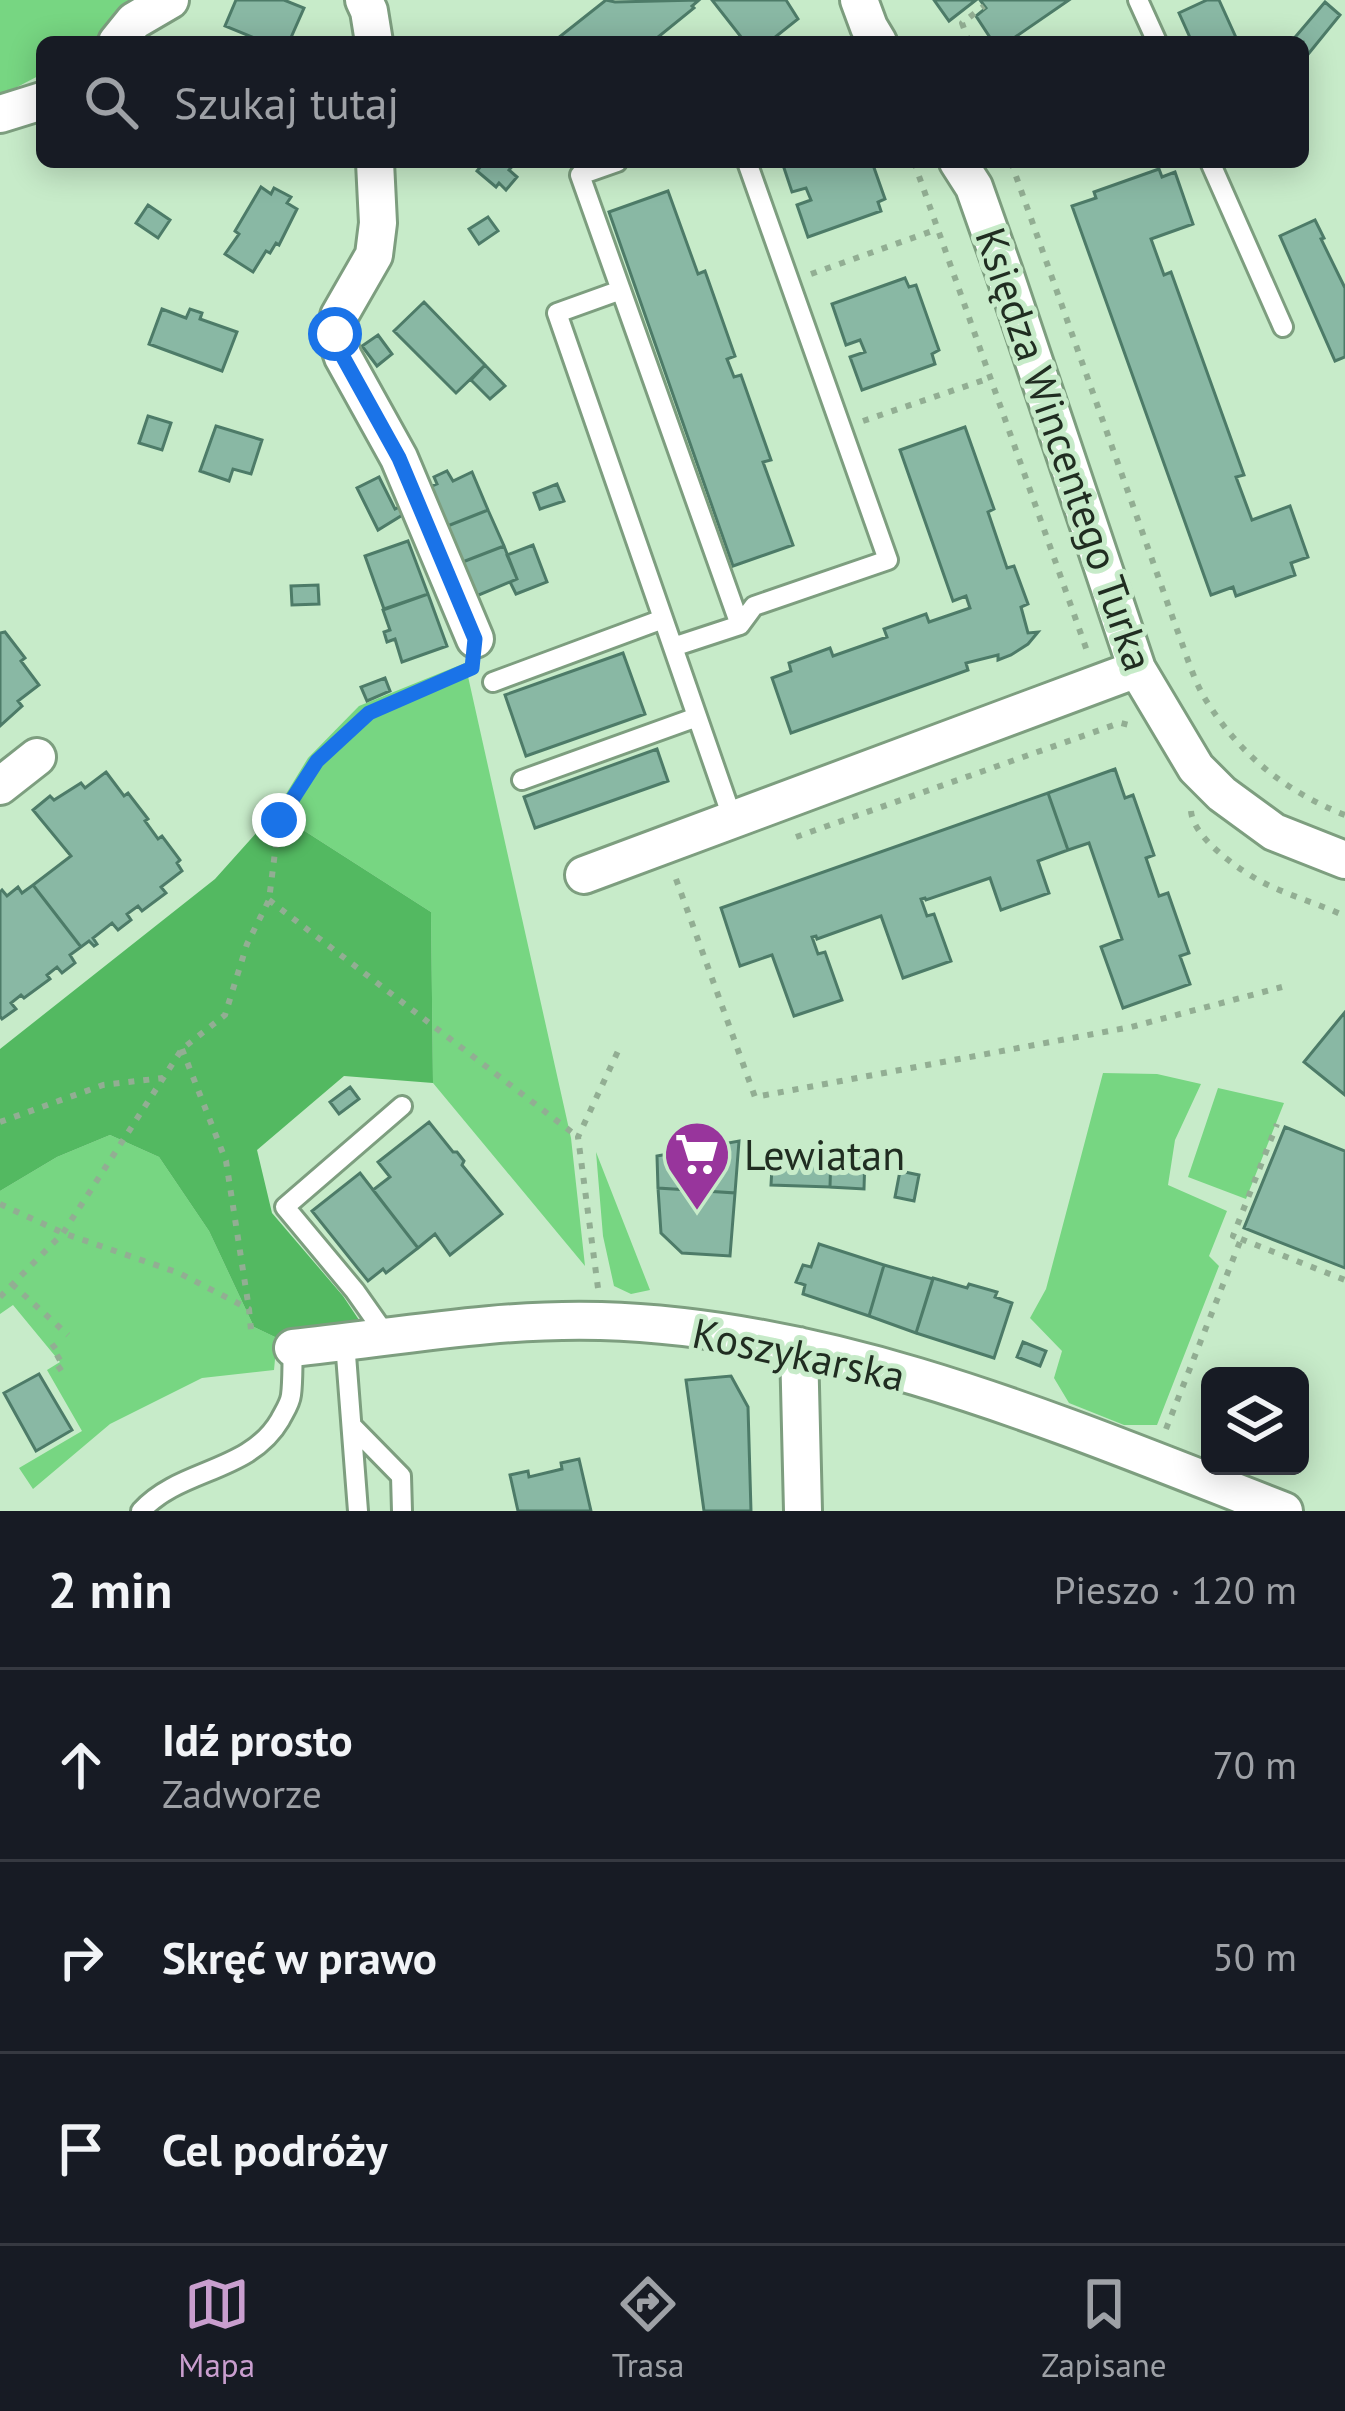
<!DOCTYPE html>
<html lang="pl">
<head>
<meta charset="utf-8">
<style>
  body { margin:0; font-family:"PT Sans",sans-serif; background:#242831; color:#f1f3f6 }
  .controls { position:absolute; right:36px; bottom:36px; display:grid; overflow:hidden; border-radius:18px; box-shadow:0 6px 30px #0003 }
  .controls button { width:108px; height:108px; display:grid; place-items:center; padding:0; border:0; border-bottom:3px solid #363941; background:#171b24; color:#f1f3f6; font:60px sans-serif }
  .stop { position:absolute; width:36px; height:36px; margin:-27px; border:9px solid #1a73e8; border-radius:50%; background:#fff }
  .stop.end { background:#1a73e8; border-color:#fff; box-shadow:0 3px 12px #0008 }
  .list { margin:0; padding:0; list-style:none }
  h2 { display:flex; justify-content:space-between; align-items:center; height:156px; margin:0; padding:0 48px; font-size:51px }
  h2 small { font-size:39px; font-weight:400; color:#9ea1a6 }
  .list li { display:grid; grid-template-columns:78px 1fr auto; gap:36px; align-items:center; box-sizing:border-box; height:192px; padding:0 48px; border-top:3px solid #363941 }
  .list b { display:block; font-size:45px; white-space:nowrap }
  .list p { margin:0; font-size:39px; white-space:nowrap; color:#9ea1a6 }
  .list em { font-size:39px; font-style:normal; color:#9ea1a6 }
  .icon { flex:none; width:66px; height:66px; fill:none; stroke:currentColor; stroke-width:2; stroke-linecap:round; stroke-linejoin:round }
  .map { position:relative; flex:none; width:1345px; height:1511px; overflow:hidden }
  .search { position:absolute; background:#171b24; box-shadow:0 6px 30px #0003; left:36px; right:36px; top:36px; height:132px; display:flex; align-items:center; gap:30px; box-sizing:border-box; padding:0 42px; border-radius:18px; color:#9ea1a6; font-size:45px }
  .sheet { height:732px; background:#171b24 }
  nav { display:flex; justify-content:space-around; align-items:center; box-sizing:border-box; height:168px; border-top:3px solid #363941; background:#171b24; font-size:33px; color:#9ea1a6 }
  nav a { display:grid; justify-items:center; gap:6px }
  nav .on { color:#c99ece }
  .map>svg:first-child { display:block }
  .green { fill:#77d682 }
  .forest { fill:#53b961 }
  .building { fill:#89b8a4; stroke:#4d7b68; stroke-width:3 }
  .lines { fill:none; stroke-linecap:round; stroke-linejoin:round }
  .service-casing { stroke:#7d9e7f; stroke-width:24 }
  .minor-casing { stroke:#7d9e7f; stroke-width:42 }
  .path { stroke:#92ae93; stroke-width:6; stroke-dasharray:6 9; stroke-linecap:butt }
  .service { stroke:#fff; stroke-width:18 }
  .minor { stroke:#fff; stroke-width:36 }
  .route { stroke:#1a73e8; stroke-width:15 }
  .labels { text-anchor:middle; dominant-baseline:central; stroke-width:10; stroke-linejoin:round; paint-order:stroke }
  .street-label { font-size:42px; fill:#202d21; stroke:#c7ebc9 }
  .poi-label { font-size:42px; fill:#202d21; stroke:#c7ebc9; text-anchor:start }
</style>
</head>
<body>
<div class="map">
<svg width="1345" height="1511" viewBox="0 0 1345 1511">
  <rect width="100%" height="100%" fill="#c7ebc9"/>
  <!-- green -->
  <path class="green" d="M 0,0 L 136,0 L 122,12 L 99,42 L 42,42 L 42,74 L 0,96 Z
    M 465,663 L 571,1138 L 585,1266 L 433,1083 L 431,912 L 275,812 L 308,758 L 359,706 Z
    M 1103,1073 L 1157,1074 L 1201,1084 L 1175,1140 L 1168,1185 L 1227,1211 L 1209,1256 L 1219,1266 L 1157,1425 L 1124,1425 L 1069,1403 L 1054,1378 L 1062,1351 L 1030,1318 L 1046,1289 Z
    M 1218,1088 L 1284,1103 L 1246,1199 L 1188,1177 Z
    M 110,1135 L 159,1157 L 209,1231 L 254,1327 L 277,1338 L 274,1370 L 202,1378 L 110,1424 L 33,1489 L 19,1468 L 82,1431 L 47,1370 L 60,1362 L 13,1305 L 0,1314 L 0,1191 L 57,1157 Z
    M 596,1152 L 650,1290 L 631,1294 L 614,1286 L 603,1236 Z"/>
  <!-- forest -->
  <path class="forest" d="M 275,812 L 431,912 L 433,1083 L 344,1076 L 257,1150 L 272,1213 L 343,1296 L 361,1323 L 277,1338 L 254,1327 L 209,1231 L 159,1157 L 110,1135 L 57,1157 L 0,1191 L 0,1049 L 215,879 Z"/>
  <!-- building -->
  <path class="building" d="M 236,0 L 284,0 L 304,8 L 289,42 L 264,42 L 225,26 Z
    M 606,0 L 615,2 L 699,0 L 692,6 L 694,8 L 652,42 L 553,42 Z
    M 712,0 L 786,0 L 798,19 L 769,42 L 745,42 Z
    M 934,0 L 976,0 L 949,21 Z
    M 980,0 L 1069,0 L 1008,42 L 993,42 L 976,16 L 986,8 Z
    M 1207,0 L 1219,0 L 1238,42 L 1192,42 L 1179,13 Z
    M 1325,2 L 1340,15 L 1305,58 L 1303,42 L 1291,42 Z
    M 484,162 L 516,162 L 509,170 L 517,177 L 506,190 L 499,183 L 496,187 L 477,171 Z
    M 782,162 L 872,162 L 885,199 L 878,202 L 881,211 L 808,237 L 797,205 L 811,200 L 806,188 L 792,192 Z
    M 1159,169 L 1162,177 L 1175,172 L 1193,224 L 1151,239 L 1164,275 L 1171,272 L 1244,475 L 1236,477 L 1252,520 L 1290,506 L 1308,557 L 1291,563 L 1295,575 L 1236,596 L 1233,587 L 1211,595 L 1072,206 L 1096,198 L 1094,192 Z
    M 261,187 L 271,194 L 274,188 L 291,197 L 287,203 L 297,209 L 279,245 L 276,243 L 270,253 L 266,251 L 253,272 L 225,254 L 239,234 L 235,231 Z
    M 668,191 L 698,274 L 705,271 L 735,356 L 727,359 L 734,377 L 741,375 L 771,460 L 763,462 L 793,545 L 733,566 L 609,212 Z
    M 148,205 L 170,220 L 158,238 L 136,223 Z
    M 488,217 L 498,231 L 479,244 L 469,229 Z
    M 1315,220 L 1324,238 L 1321,239 L 1345,288 L 1345,357 L 1335,361 L 1280,236 Z
    M 905,278 L 909,287 L 916,285 L 939,350 L 932,354 L 935,364 L 862,390 L 850,357 L 865,352 L 860,340 L 846,345 L 832,304 Z
    M 424,302 L 485,365 L 456,393 L 394,331 Z
    M 162,309 L 186,318 L 190,309 L 202,313 L 200,319 L 237,332 L 222,371 L 149,344 Z
    M 378,335 L 392,354 L 377,366 L 362,346 Z
    M 485,365 L 505,386 L 490,399 L 471,380 Z
    M 148,416 L 171,423 L 162,450 L 139,443 Z
    M 216,426 L 262,440 L 251,474 L 233,469 L 229,481 L 200,471 Z
    M 965,427 L 994,509 L 988,512 L 1007,568 L 1014,566 L 1028,604 L 1021,607 L 1028,633 L 1038,632 L 1028,644 L 1011,655 L 998,660 L 998,655 L 966,663 L 968,670 L 791,733 L 772,678 L 791,671 L 789,663 L 830,648 L 833,656 L 887,637 L 884,629 L 926,614 L 929,622 L 970,608 L 966,596 L 953,601 L 900,450 Z
    M 447,471 L 453,481 L 472,472 L 488,510 L 445,527 L 429,487 L 437,484 L 434,477 Z
    M 379,477 L 395,509 L 401,506 L 404,514 L 378,530 L 357,488 Z
    M 557,484 L 564,501 L 540,509 L 534,493 Z
    M 488,510 L 504,546 L 460,563 L 445,527 Z
    M 408,541 L 428,594 L 384,609 L 365,556 Z
    M 533,545 L 547,582 L 516,594 L 510,582 L 517,579 L 507,555 Z
    M 504,546 L 517,579 L 474,597 L 460,563 Z
    M 318,585 L 319,604 L 292,605 L 291,586 Z
    M 428,594 L 447,646 L 402,662 L 395,639 L 387,642 L 384,632 L 390,630 L 383,610 Z
    M 5,632 L 25,658 L 21,661 L 39,685 L 18,701 L 22,706 L 0,726 L 0,633 Z
    M 623,653 L 645,714 L 526,756 L 505,695 Z
    M 385,678 L 390,691 L 367,701 L 361,687 Z
    M 657,749 L 668,781 L 535,828 L 524,797 Z
    M 1115,769 L 1125,798 L 1133,795 L 1154,855 L 1146,858 L 1159,896 L 1168,893 L 1189,953 L 1180,956 L 1190,984 L 1123,1008 L 1101,947 L 1122,939 L 1089,843 L 1068,850 L 1048,793 Z
    M 106,772 L 124,796 L 128,793 L 148,819 L 145,821 L 158,839 L 162,836 L 180,860 L 177,863 L 182,871 L 161,887 L 166,893 L 142,911 L 138,906 L 127,914 L 131,920 L 118,930 L 112,923 L 93,938 L 97,944 L 94,946 L 89,941 L 81,947 L 33,885 L 71,856 L 33,810 L 50,796 L 54,800 L 81,783 L 85,788 Z
    M 1048,793 L 1068,850 L 1038,861 L 1049,893 L 1001,910 L 990,878 L 926,900 L 925,898 L 921,899 L 927,916 L 934,914 L 951,961 L 903,978 L 881,916 L 817,939 L 816,936 L 812,937 L 818,954 L 825,952 L 842,1000 L 794,1016 L 772,955 L 740,966 L 721,908 Z
    M 33,885 L 81,947 L 70,955 L 75,963 L 62,973 L 57,967 L 47,975 L 50,979 L 24,998 L 21,995 L 11,1003 L 16,1009 L 2,1019 L 0,1016 L 0,892 L 2,890 L 7,896 L 18,887 L 22,893 Z
    M 1345,1012 L 1345,1095 L 1304,1062 Z
    M 350,1087 L 359,1099 L 339,1114 L 330,1102 Z
    M 429,1122 L 453,1152 L 457,1152 L 464,1161 L 462,1165 L 502,1214 L 450,1255 L 435,1234 L 418,1248 L 373,1190 L 390,1177 L 378,1162 Z
    M 1285,1127 L 1345,1151 L 1345,1268 L 1244,1228 Z
    M 739,1141 L 735,1193 L 658,1188 L 657,1156 Z
    M 773,1150 L 831,1153 L 830,1187 L 771,1185 Z
    M 831,1153 L 865,1156 L 864,1189 L 830,1187 Z
    M 900,1171 L 919,1175 L 914,1201 L 895,1197 Z
    M 360,1173 L 418,1248 L 386,1273 L 383,1269 L 368,1281 L 312,1211 Z
    M 658,1188 L 735,1193 L 730,1256 L 682,1253 L 661,1233 Z
    M 819,1244 L 884,1265 L 869,1316 L 803,1294 L 805,1285 L 796,1282 L 803,1265 L 811,1267 Z
    M 884,1265 L 933,1279 L 916,1333 L 869,1316 Z
    M 933,1278 L 967,1288 L 969,1284 L 997,1292 L 995,1297 L 1012,1303 L 994,1358 L 916,1333 Z
    M 1023,1342 L 1046,1351 L 1040,1366 L 1017,1357 Z
    M 39,1374 L 72,1430 L 36,1451 L 4,1393 Z
    M 731,1376 L 748,1407 L 751,1511 L 704,1511 L 686,1380 Z
    M 579,1459 L 591,1511 L 518,1511 L 510,1475 L 528,1471 L 529,1477 L 562,1469 L 561,1463 Z"/>
  <g class="lines">
    <!-- service casing -->
    <g class="service-casing">
      <path id="service" d="M 1138,0 L 1157,42
        M 617,162 L 580,175 L 740,625
        M 1210,162 L 1283,327
        M 621,290 L 557,313 L 733,820
        M 673,647 L 740,625 L 754,606 L 888,560 L 747,162
        M 493,682 L 663,619
        M 522,780 L 697,717
        M 386,1335 L 355,1291 L 285,1207 L 402,1106
        M 345,1342 L 358,1511
        M 352,1426 L 401,1476 L 402,1511
        M 141,1511 C 180,1468 249,1473 280,1420 C 284,1412 290,1404 291,1395 C 293,1380 292,1363 293,1348"/>
    </g>
    <!-- minor casing -->
    <g class="minor-casing">
      <path id="minor" d="M 364,0 L 369,11 L 374,42
        M 859,0 L 869,27 L 878,42
        M 117,42 L 134,21 L 170,0
        M 0,114 L 42,101
        M 375,162 L 378,223 L 374,255 L 339,316 L 335,334 L 343,357 L 399,458 L 475,639
        M 958,162 L 974,187 L 1004,272 L 1137,669 L 1196,768 L 1222,794 L 1274,832 L 1345,860
        M 0,786 L 37,757
        M 584,875 L 1137,669
        M 799,1346 L 803,1511
        M 293,1348 C 396,1337 497,1318 601,1321 C 839,1328 1065,1426 1284,1511"/>
    </g>
    <!-- path -->
    <path class="path" d="M 969,42 L 962,23 L 984,6
      M 914,162 L 1087,651
      M 1011,162 L 1176,627 C 1185,650 1192,676 1204,697 C 1238,753 1284,791 1345,815
      M 811,274 L 938,229
      M 863,421 L 990,378
      M 1191,811 C 1193,838 1240,871 1264,883 C 1290,896 1319,904 1345,916
      M 796,837 L 1114,725 L 1121,723 L 1129,725
      M 676,879 L 755,1097 L 1131,1027 L 1282,987
      M 269,900 L 578,1137
      M 182,1049 L 226,1161 L 249,1309
      M 0,1122 L 103,1085 L 163,1078
      M 0,1204 L 63,1233 L 179,1273 L 249,1309 L 251,1330
      M 1241,1239 L 1345,1280
      M 12,1284 L 68,1335
      M 598,1288 L 578,1137 L 619,1049
      M 0,1297 L 63,1233 L 182,1049 L 225,1015 L 247,944 L 269,900 L 279,820 L 317,761 L 369,714 L 467,670
      M 52,1344 L 61,1356 L 54,1360 L 63,1373
      M 1166,1429 L 1241,1239 L 1233,1236 L 1277,1124"/>
    <!-- service -->
    <use href="#service" class="service"/>
    <!-- minor -->
    <use href="#minor" class="minor"/>
  </g>
  <g class="lines">
    <!-- route -->
    <path class="route" d="M 279,820 L 317,761 L 369,713 L 472,668 L 475,639 L 399,458 L 343,357 L 335,334"/>
  </g>
  <!-- icons -->
  <defs>
    <g id="supermarket-pin" transform="scale(3.45)"><path d="M0 17L-7.5 6A9.5 9.5 0 1 1 7.5 6Z" fill="#98359c" stroke="#c7ebc9"/><path d="M-6-5.5h2.5l.6 2H6L4.5 2H-2.5L-4.4-4H-6ZM-1.5 3.2a1.3 1.3 0 1 0 .1 0ZM3 3.2a1.3 1.3 0 1 0 .1 0Z" fill="#fff"/></g>
  </defs>
  <g fill-rule="evenodd">
    <use href="#supermarket-pin" x="697" y="1154"/>
  </g>
  <g class="labels">
    <!-- street labels -->
    <g class="street-label">
      <text transform="translate(1065 449) rotate(71)">Księdza Wincentego Turka</text>
      <text transform="translate(799 1354) rotate(12)">Koszykarska</text>
    </g>
    <!-- poi labels -->
    <g class="poi-label">
      <text x="744" y="1154">Lewiatan</text>
    </g>
  </g>
</svg>
<div class="controls">
<button><svg class="icon" aria-label="layers" viewBox="0 0 24 24"><path d="M12 4l9 5-9 5-9-5zM3 14l9 5 9-5"/></svg></button>
</div>
<div class="stop" style="left:335px;top:334px"></div>
<div class="stop end" style="left:279px;top:820px"></div>
<div class="search"><svg class="icon" aria-label="search" viewBox="0 0 24 24"><circle cx="10" cy="10" r="6"/><path d="M15 15l6 6"/></svg>Szukaj tutaj</div>
</div>
<section class="sheet">
<h2>2 min<small>Pieszo · 120 m</small></h2>
<ul class="list">
<li><svg class="icon" aria-label="ahead" viewBox="0 0 24 24"><path d="M12 20V5M6 11l6-6 6 6"/></svg><div><b>Idź prosto</b><p>Zadworze</p></div><em>70 m</em></li>
<li><svg class="icon" aria-label="right" viewBox="0 0 24 24"><path d="M7 20v-9h11M14 6l5 5-5 5"/></svg><div><b>Skręć w prawo</b></div><em>50 m</em></li>
<li><svg class="icon" aria-label="arrive" viewBox="0 0 24 24"><path d="M6 21V4h12l-3 4 3 4H6"/></svg><div><b>Cel podróży</b></div></li>
</ul>
</section>
<nav>
<a class="on"><svg class="icon" aria-label="map" viewBox="0 0 24 24"><path d="M3 6l6-2 6 2 6-2v14l-6 2-6-2-6 2zM9 4v14M15 6v14"/></svg>Mapa</a>
<a><svg class="icon" aria-label="directions" viewBox="0 0 24 24"><path d="M12 3l9 9-9 9-9-9zM9 14v-3h6M13 9l2 2-2 2"/></svg>Trasa</a>
<a><svg class="icon" aria-label="saved" viewBox="0 0 24 24"><path d="M7 4h10v16l-5-4-5 4z"/></svg>Zapisane</a>
</nav>
</body>
</html>
